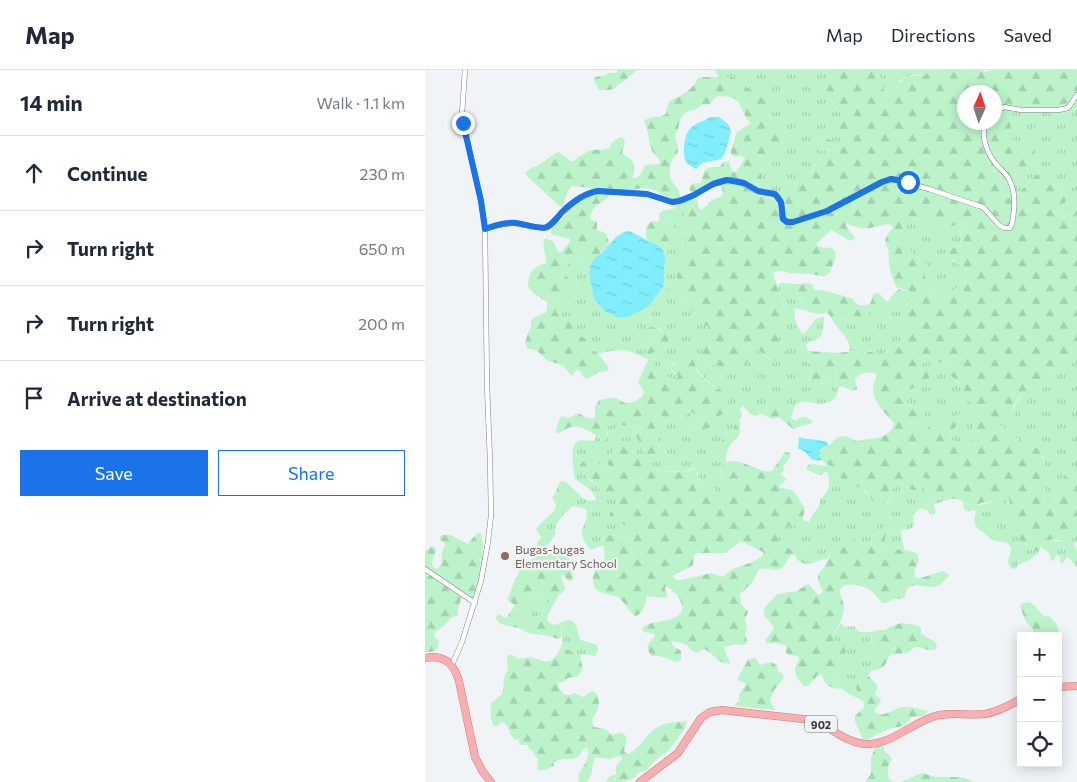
<!DOCTYPE html>
<html lang="en">
<head>
<meta charset="utf-8">
<style>
  body { margin:0; font-family:Commissioner,sans-serif; background:#f6f6f7; color:#1f2937 }
  .controls { position:absolute; right:15px; bottom:15px; display:grid; overflow:hidden; border-radius:0px; box-shadow:0 2px 12px #0003 }
  .controls button { width:45px; height:45px; display:grid; place-items:center; padding:0; border:0; border-bottom:1px solid #e0e1e3; background:#fff; color:#1f2937; font:25px sans-serif }
  .compass { position:absolute; left:532px; top:15px; width:45px; height:45px; border-radius:50%; background:#fff; box-shadow:0 2px 12px #0003; rotate:3deg }
  .stop { position:absolute; width:15px; height:15px; margin:-11px; border:4px solid #1a73e8; border-radius:50%; background:#fff }
  .stop.end { background:#1a73e8; border-color:#fff; box-shadow:0 1px 5px #0008 }
  .list { margin:0; padding:0; list-style:none }
  h2 { display:flex; justify-content:space-between; align-items:center; height:65px; margin:0; padding:0 20px; font-size:21px }
  h2 small { font-size:16px; font-weight:400; color:#747a83 }
  .list li { display:grid; grid-template-columns:32px 1fr auto; gap:15px; align-items:center; box-sizing:border-box; height:75px; padding:0 20px; border-top:1px solid #e0e1e3 }
  .list b { display:block; font-size:19px; white-space:nowrap }
  .list em { font-size:16px; font-style:normal; color:#747a83 }
  .actions { display:flex; gap:10px; padding:15px 20px }
  .actions a { flex:1; padding:11px 0; border:1px solid #1a73e8; border-radius:0px; text-align:center; font-size:18px; color:#1a73e8 }
  .actions .main { background:#1a73e8; color:#fff }
  .icon { flex:none; width:28px; height:28px; fill:none; stroke:currentColor; stroke-width:2; stroke-linecap:round; stroke-linejoin:round }
  .map { position:relative; flex:none; width:652px; height:712px; overflow:hidden }
  header { display:flex; align-items:center; gap:30px; box-sizing:border-box; height:70px; padding:0 25px; background:#fff; border-bottom:1px solid #e0e1e3 }
  header strong { font-size:24px }
  nav { display:flex; gap:28px; margin-inline-start:auto; font-size:18px }
  main { display:flex }
  aside { flex:1; background:#fff }
  .map>svg:first-child { display:block }
  .grass { fill:url(#grass-tufts); fill-rule:evenodd }
  .forest { fill:url(#forest-firs); fill-rule:evenodd }
  .water { fill:url(#water-ripples) }
  .lines { fill:none; stroke-linecap:round; stroke-linejoin:round }
  .minor-casing { stroke:#7e8083; stroke-width:5.5 }
  .highway-casing { stroke:#b78588; stroke-width:8 }
  .minor { stroke:#fff; stroke-width:4.5 }
  .highway { stroke:#fbaeb2; stroke-width:7 }
  .route { stroke:#1a73e8; stroke-width:6 }
  .education-dot { fill:#8d6e63; stroke:#f1f4f7; stroke-width:2 }
  .labels { text-anchor:middle; dominant-baseline:central; stroke-width:4.5; stroke-linejoin:round; paint-order:stroke }
  .shield { fill:#f1f4f7; stroke:#707173; stroke-width:1 }
  .shield-label { font-size:11px; font-weight:bold; fill:#38393a }
  .education-label { font-size:12px; fill:#785e54; stroke:#f1f4f7; text-anchor:start }
</style>
</head>
<body>
<header>
<strong>Map</strong>
<nav><a>Map</a><a>Directions</a><a>Saved</a></nav>
</header>
<main>
<aside>
<h2>14 min<small>Walk · 1.1 km</small></h2>
<ul class="list">
<li><svg class="icon" aria-label="ahead" viewBox="0 0 24 24"><path d="M12 20V5M6 11l6-6 6 6"/></svg><div><b>Continue</b></div><em>230 m</em></li>
<li><svg class="icon" aria-label="right" viewBox="0 0 24 24"><path d="M7 20v-9h11M14 6l5 5-5 5"/></svg><div><b>Turn right</b></div><em>650 m</em></li>
<li><svg class="icon" aria-label="right" viewBox="0 0 24 24"><path d="M7 20v-9h11M14 6l5 5-5 5"/></svg><div><b>Turn right</b></div><em>200 m</em></li>
<li><svg class="icon" aria-label="arrive" viewBox="0 0 24 24"><path d="M6 21V4h12l-3 4 3 4H6"/></svg><div><b>Arrive at destination</b></div></li>
</ul>
<div class="actions"><a class="main">Save</a><a>Share</a></div>
</aside>
<div class="map">
<svg width="652" height="712" viewBox="0 0 652 712">
  <defs>
    <pattern id="grass-tufts" width="24" height="20" patternUnits="userSpaceOnUse" patternTransform="scale(1.25)"><rect width="24" height="20" fill="#bcf3ca"/><path d="M3 7l-1-3M5 7V3M7 7l1-3M15 17l-1-3M17 17v-4M19 17l1-3" fill="none" stroke="#a2d1ae"/></pattern>
    <pattern id="forest-firs" width="22" height="20" patternUnits="userSpaceOnUse" patternTransform="scale(1.25)"><rect width="22" height="20" fill="#bcf3ca"/><path d="M5 1l3.5 6h-7zM16 11l3.5 6h-7z" fill="#a2d1ae"/></pattern>
    <pattern id="water-ripples" width="26" height="14" patternUnits="userSpaceOnUse" patternTransform="scale(1.25)"><rect width="26" height="14" fill="#80eefc"/><path d="M2 4q2-2 4 0t4 0M15 11q2-2 4 0t4 0" fill="none" stroke="#6fcdd9"/></pattern>
  </defs>
  <rect width="100%" height="100%" fill="#f1f4f7"/>
  <!-- grass -->
  <path class="grass" d="M 290,0 L 413,0 C 405,6 405,15 400,23 C 403,26 406,29 407,32 C 410,39 410,40 418,43 L 419,46 L 415,50 L 412,68 L 423,68 L 425,72 L 423,76 C 416,77 401,74 393,73 L 397,81 L 407,79 L 411,81 L 407,85 L 396,87 L 385,102 L 380,103 L 371,114 L 370,119 L 368,123 C 355,125 349,133 334,125 L 338,111 L 335,101 C 338,97 340,95 343,91 C 346,88 348,84 350,81 C 352,78 356,75 358,72 L 363,72 L 366,70 L 365,66 L 355,60 C 353,53 347,50 343,44 L 347,34 L 342,34 L 339,32 L 337,27 L 332,21 L 324,19 L 310,8 L 306,7 L 294,8 Z
    M 452,0 L 504,0 L 500,5 C 496,5 491,4 487,5 C 481,6 466,17 464,22 L 460,23 L 457,19 L 461,15 L 454,7 Z
    M 652,21 L 652,140 L 636,148 L 630,145 L 631,139 L 642,130 L 642,124 L 629,116 L 622,103 L 616,101 C 610,105 605,110 600,115 C 596,120 593,127 586,129 L 577,124 L 575,112 L 580,105 L 600,104 L 604,98 L 611,92 L 586,68 L 584,61 L 570,54 L 561,59 L 554,58 L 550,53 L 570,52 L 570,35 C 582,35 590,35 600,40 L 648,27 Z
    M 257,132 C 257,140 262,148 261,156 C 261,160 259,164 258,168 C 256,181 261,183 251,195 L 252,209 L 245,215 L 245,225 L 254,226 C 259,233 267,238 272,245 C 277,250 277,254 284,257 L 281,274 L 285,294 L 296,296 L 323,290 C 323,284 324,281 329,277 C 334,279 334,282 338,284 C 342,288 346,290 351,292 L 362,282 L 354,270 L 352,254 L 355,249 L 361,245 L 361,241 L 353,219 L 353,215 L 357,213 L 368,214 C 371,218 370,222 373,226 C 375,231 379,236 382,241 L 370,238 C 368,247 372,257 378,264 C 386,259 387,246 399,247 C 399,262 398,270 383,272 L 381,276 L 383,281 L 378,282 L 381,290 C 389,293 385,303 384,310 L 396,312 L 399,316 L 403,315 L 406,305 L 413,299 L 410,309 L 411,318 L 414,318 C 412,322 412,326 409,329 C 394,343 373,320 368,341 C 359,336 347,338 336,337 L 334,340 L 336,344 L 330,346 L 326,344 L 318,336 L 315,340 L 317,345 L 315,350 L 313,349 L 307,361 L 300,366 L 295,372 L 295,379 L 299,390 L 301,388 L 301,393 L 296,399 L 297,407 L 300,411 L 311,408 L 315,410 L 316,413 C 310,417 297,429 290,421 C 285,415 291,418 285,414 C 282,412 277,411 274,410 L 271,399 L 268,398 L 258,402 L 227,400 L 222,398 L 212,384 L 207,382 L 195,375 C 187,383 185,391 186,402 L 182,403 L 178,400 L 171,389 L 163,409 L 172,415 L 177,422 L 189,425 L 193,427 L 194,432 L 192,438 L 187,440 L 185,443 C 192,453 200,450 211,453 L 211,456 L 203,461 L 199,468 L 189,465 L 178,469 L 175,476 L 166,480 C 146,458 166,456 161,439 L 149,436 C 142,439 132,451 130,459 L 116,467 L 111,459 L 114,455 L 130,440 L 131,435 L 135,437 L 144,427 L 152,422 C 158,429 162,432 171,430 C 170,420 157,415 150,409 C 149,401 144,377 152,372 C 156,369 164,371 169,371 L 172,365 L 176,370 L 183,365 L 181,356 C 187,354 204,355 209,358 L 212,367 L 219,379 L 221,389 L 225,392 L 243,389 L 244,386 C 226,373 230,365 242,350 L 254,350 L 265,341 L 270,344 L 272,347 L 266,355 L 272,359 L 285,359 C 292,351 290,346 300,343 L 298,321 C 283,314 273,303 265,288 L 259,292 L 249,293 L 246,298 L 248,302 L 252,305 L 253,307 L 249,309 L 242,307 L 239,304 L 232,303 L 228,300 L 227,290 C 220,290 216,285 209,283 C 199,278 184,281 173,284 L 170,280 L 165,278 L 161,269 C 159,268 156,267 154,266 C 150,262 149,256 144,253 C 142,251 139,250 137,249 C 118,234 144,230 149,224 C 151,222 152,220 153,217 L 151,213 L 142,207 L 141,196 C 144,192 153,188 158,187 L 166,193 L 164,203 L 169,229 L 179,241 L 239,210 L 239,197 L 241,190 L 238,182 L 246,179 C 250,170 252,159 245,151 L 234,151 L 235,143 L 238,141 L 248,139 ZM 233,258 L 238,261 L 245,270 L 240,276 L 239,280 C 231,283 229,282 223,276 L 225,273 L 223,270 Z
    M 479,148 L 491,148 L 517,159 L 531,155 L 536,159 L 536,168 L 537,177 L 531,178 L 521,175 L 528,191 L 535,195 L 543,203 L 542,212 C 534,219 518,226 508,219 C 505,217 502,212 500,210 L 500,201 L 487,184 L 477,157 Z
    M 474,219 L 485,221 L 485,228 L 480,237 L 486,249 L 480,260 L 482,264 L 482,268 C 477,270 474,271 473,277 L 461,281 L 458,285 L 452,284 L 445,281 L 424,281 C 427,270 413,260 408,251 L 410,248 L 421,250 L 421,252 L 431,254 L 444,247 L 444,242 L 449,236 L 461,236 C 464,229 468,223 474,219 Z
    M 509,291 C 515,292 523,294 526,300 C 527,303 527,306 529,308 C 535,317 540,312 540,327 L 549,334 L 554,334 L 559,337 L 549,353 L 546,369 L 542,377 L 536,379 L 530,374 L 525,366 L 527,361 L 536,350 L 526,347 C 518,353 507,353 501,360 L 494,358 L 485,353 L 489,348 L 486,334 L 480,333 L 474,329 L 477,323 L 486,319 L 501,299 L 494,298 L 491,294 Z
    M 652,291 L 652,406 L 649,408 L 635,411 L 634,424 L 625,436 L 621,435 L 618,431 L 620,419 L 620,413 L 623,407 L 623,401 L 620,396 L 617,384 L 604,375 L 591,368 L 589,363 L 584,361 L 579,357 L 568,353 L 568,349 L 581,349 L 590,345 L 590,333 L 598,325 L 603,322 L 609,324 L 616,321 C 619,314 629,298 636,294 C 640,292 647,292 652,291 Z
    M 387,394 L 412,397 L 414,403 C 425,411 441,419 447,430 L 463,433 C 469,426 465,425 467,418 C 468,417 471,413 471,412 L 475,413 L 483,418 L 495,414 L 496,409 L 500,407 C 501,412 499,416 501,421 C 509,421 512,419 515,428 L 519,431 L 514,433 L 509,434 L 509,437 L 511,442 L 509,445 L 505,444 L 502,440 L 495,438 L 488,446 L 489,456 L 485,459 L 476,460 C 477,467 477,474 480,480 L 461,479 L 460,477 L 460,467 L 465,462 L 460,456 L 446,469 L 439,479 L 435,481 L 431,480 L 431,473 C 422,476 415,479 406,481 L 402,489 C 394,489 388,494 380,494 L 381,488 L 376,477 C 365,480 363,478 353,473 L 353,468 L 360,460 L 362,457 L 374,454 L 378,450 L 384,452 C 387,443 395,439 395,430 C 400,425 405,419 404,411 C 404,409 403,406 403,403 L 400,402 L 396,405 L 391,404 L 381,399 L 383,395 Z
    M 584,428 C 584,429 585,435 585,437 C 584,446 579,451 589,457 C 594,468 600,482 614,481 L 613,484 C 606,488 601,493 593,494 L 592,498 L 587,499 C 577,489 590,484 585,476 C 582,471 575,472 570,471 C 566,470 564,467 560,464 C 549,456 548,455 551,441 L 547,440 L 544,442 L 539,439 L 538,432 C 547,438 557,435 568,431 L 571,432 L 573,436 L 573,438 L 578,442 L 579,429 Z
    M 652,463 L 652,471 L 650,473 L 650,478 L 652,479 L 652,497 L 643,487 L 641,488 L 638,493 L 636,494 L 635,487 L 633,485 L 631,486 L 629,491 L 626,490 C 624,481 624,482 616,478 L 617,473 C 625,468 630,472 638,471 C 642,470 647,467 651,466 Z
    M 123,524 L 125,528 C 124,535 117,544 110,548 C 102,553 97,548 88,557 L 76,554 L 71,549 L 73,544 L 81,548 L 87,540 C 100,539 110,527 123,524 Z
    M 142,550 C 154,550 151,562 156,570 L 172,575 L 173,580 L 170,586 L 158,584 L 155,585 L 150,582 C 144,582 142,578 137,575 L 138,568 L 136,567 C 137,559 137,556 142,550 Z
    M 416,553 L 420,557 L 429,556 L 434,562 L 447,562 L 445,568 L 455,588 L 454,592 L 440,601 L 438,606 L 433,612 L 431,616 L 432,622 L 441,629 L 441,633 L 439,636 L 438,631 L 424,624 L 414,617 L 411,612 L 410,608 L 415,572 L 409,571 L 407,567 Z"/>
  <!-- forest -->
  <path class="forest" d="M 193,0 L 212,0 L 198,12 L 192,15 L 190,18 L 184,20 L 174,20 L 169,10 L 170,7 L 180,5 L 183,3 L 191,3 Z
    M 413,0 L 452,0 L 454,7 L 462,11 L 458,19 L 460,23 L 464,22 L 466,17 L 471,13 L 476,12 L 483,6 L 500,5 L 504,0 L 556,0 L 560,2 L 568,0 L 652,0 L 652,21 L 641,34 L 631,37 L 600,40 L 592,36 L 580,35 L 570,36 L 570,22 L 540,22 L 540,52 L 550,53 L 554,58 C 563,59 569,57 573,49 L 582,50 L 586,54 C 582,71 591,73 605,76 L 609,81 L 611,92 L 604,98 L 600,104 L 580,105 L 575,112 L 577,124 L 586,129 L 591,127 L 603,112 L 616,101 L 622,103 L 629,116 L 642,123 L 642,130 L 631,139 L 630,145 L 637,148 L 652,140 L 652,291 L 636,294 L 631,298 L 612,326 L 609,324 L 603,323 C 598,325 588,330 589,337 C 590,340 591,342 590,345 L 581,349 L 568,349 L 568,353 L 579,357 L 584,361 L 589,363 L 591,368 L 600,373 L 610,377 L 615,380 L 620,396 L 623,401 L 623,407 L 620,413 L 620,419 L 618,431 L 621,435 L 625,436 L 634,424 L 635,411 L 642,406 L 647,408 L 652,406 L 652,463 L 651,466 L 646,468 L 641,472 C 635,470 623,467 618,473 C 616,475 615,478 614,481 C 600,482 594,468 589,457 C 579,451 584,446 585,437 C 585,435 584,430 584,428 L 579,429 L 578,442 L 577,445 L 572,443 L 573,436 L 568,431 L 556,433 L 549,437 C 543,435 538,431 532,429 C 528,428 523,430 519,431 L 515,428 C 512,419 509,421 501,421 C 499,416 501,412 500,407 L 496,409 L 496,420 C 484,422 481,414 471,412 C 463,424 472,434 452,434 L 447,430 L 441,421 L 416,408 L 412,397 C 403,397 399,393 394,386 L 394,382 C 397,378 400,378 404,375 C 409,372 410,367 417,366 C 423,365 426,370 432,371 C 436,371 440,369 444,369 C 455,368 466,366 469,353 C 462,345 448,331 448,320 C 448,314 451,310 452,304 C 445,300 435,303 430,309 L 432,319 L 427,321 L 417,316 L 414,318 L 411,318 L 409,314 L 413,299 C 405,304 406,312 400,318 L 396,312 L 393,312 L 389,315 L 386,315 C 383,307 388,299 384,291 L 376,288 L 375,285 L 378,282 L 383,281 L 413,283 L 437,280 L 458,285 L 466,278 L 473,277 C 474,271 477,270 482,268 C 482,263 481,260 477,257 L 477,254 L 483,253 L 486,249 L 478,242 L 485,228 L 485,221 L 471,217 C 468,210 465,201 464,193 C 463,182 466,183 460,173 L 461,167 L 468,157 L 464,154 C 443,158 441,162 421,153 L 421,156 L 430,168 L 425,171 L 407,160 C 401,164 397,169 391,174 L 394,177 L 407,178 L 410,181 L 411,188 L 404,203 L 400,206 L 396,206 L 386,204 L 365,203 L 358,201 L 352,201 L 348,203 C 349,209 352,213 353,219 L 361,241 L 361,245 L 355,250 L 352,254 L 354,270 L 362,282 L 357,291 C 343,293 340,283 329,277 C 320,284 327,288 321,294 C 311,303 302,297 291,295 C 288,294 286,295 284,293 C 279,290 278,284 277,279 L 281,274 L 279,264 L 284,257 L 273,251 L 273,245 L 260,234 L 254,226 L 245,225 L 242,223 L 245,215 L 252,209 L 251,195 C 261,183 256,181 258,168 C 259,164 261,160 261,156 C 262,148 257,140 257,132 L 269,129 L 273,131 L 273,136 L 276,140 C 280,137 282,135 286,131 C 294,125 301,130 296,116 L 290,115 L 269,124 L 265,121 L 265,116 L 270,113 L 276,113 C 277,110 277,107 278,105 C 280,96 288,97 295,97 L 298,92 L 304,91 L 307,101 L 311,102 L 320,88 L 317,86 L 310,87 L 306,84 L 306,80 L 312,62 L 326,53 L 321,48 L 313,31 L 306,27 L 294,26 L 290,28 L 285,34 L 277,35 L 270,40 L 266,40 L 260,43 L 255,50 L 253,60 L 250,64 C 250,69 253,74 253,80 C 253,85 249,86 247,90 C 245,95 244,102 245,107 C 248,117 256,117 255,129 C 243,133 237,121 226,119 C 213,116 200,124 190,121 C 187,120 185,118 182,118 L 181,121 L 183,125 L 183,128 C 174,134 164,138 166,150 L 172,152 L 172,160 L 181,163 L 185,175 L 172,186 L 166,193 L 158,187 L 143,193 L 141,196 L 142,207 L 151,213 L 153,217 L 151,224 L 146,227 L 140,229 L 134,233 L 131,238 L 131,242 L 137,249 L 146,253 L 155,266 L 161,269 L 165,278 C 174,282 178,291 184,298 L 182,301 L 173,302 L 163,309 L 159,308 L 156,302 L 152,299 L 147,306 C 144,303 142,300 139,297 C 134,293 129,293 124,291 C 115,287 116,279 103,279 L 100,273 L 103,263 L 106,257 L 106,251 L 108,248 L 121,242 L 122,238 L 122,232 L 108,223 L 103,215 C 103,203 109,196 121,193 C 122,185 116,176 120,168 L 129,172 L 133,182 L 135,183 L 144,173 L 145,169 L 126,164 L 127,155 L 137,150 L 151,132 L 170,123 L 166,118 L 147,116 L 143,121 L 137,137 L 132,134 L 103,107 L 100,103 C 104,98 110,97 115,94 C 122,90 127,84 134,82 L 146,91 L 149,91 C 154,86 161,82 167,80 C 173,79 178,81 184,78 C 186,72 191,69 197,67 L 200,71 L 197,83 C 208,91 213,94 207,108 L 211,108 L 216,104 L 220,95 L 233,94 L 235,92 C 233,86 228,84 226,78 C 223,70 224,60 219,51 C 227,44 233,49 241,44 C 242,40 242,35 244,32 C 247,28 252,28 255,26 C 264,20 268,18 273,8 L 278,7 L 306,7 L 310,8 L 324,19 L 332,21 L 334,22 L 342,34 L 347,34 L 351,37 L 350,40 L 345,42 L 343,44 C 348,51 353,50 355,60 L 365,66 L 366,70 L 363,72 L 358,72 C 353,78 348,81 349,89 L 346,92 C 340,93 338,96 335,101 L 338,111 L 334,125 C 339,129 349,130 354,128 L 356,124 L 361,121 L 368,123 C 373,114 373,103 386,102 L 396,87 L 407,85 L 410,81 L 407,79 L 397,81 L 394,78 L 393,68 L 401,68 L 419,76 L 423,75 L 425,72 L 423,68 L 412,68 L 408,63 L 409,57 L 419,46 L 418,43 C 410,40 410,39 407,32 C 406,29 403,26 400,23 C 405,15 404,7 413,0 ZM 479,148 L 491,148 L 517,159 L 531,155 L 536,159 L 537,177 L 531,178 L 521,175 L 521,183 C 528,191 536,195 543,202 L 542,212 C 534,219 518,226 508,219 C 505,217 502,212 500,210 L 500,201 L 503,194 L 487,184 L 483,167 L 477,157 ZM 509,291 L 518,293 L 525,298 L 526,305 C 530,310 535,312 538,317 C 541,322 538,328 544,332 C 548,335 554,334 559,337 L 549,353 L 546,369 L 542,377 L 536,379 L 530,374 L 525,366 L 527,361 L 536,350 L 535,344 L 526,347 L 520,351 L 516,348 L 509,345 L 505,355 L 501,360 L 494,358 L 485,353 L 489,348 L 498,347 L 500,344 C 492,336 482,335 474,328 C 481,316 502,318 506,303 L 501,299 L 494,298 L 492,294 Z
    M 234,151 L 245,151 C 252,159 250,170 246,180 L 238,182 C 236,174 228,174 222,170 C 221,165 219,155 226,152 C 228,151 231,152 234,151 Z
    M 382,213 L 387,214 C 388,218 388,219 392,220 C 395,221 398,220 400,221 C 410,223 419,226 428,229 C 432,237 438,236 445,234 L 447,229 L 448,224 L 454,223 L 461,231 L 464,230 L 459,238 L 449,236 C 444,240 444,244 444,250 L 442,252 L 429,255 L 422,255 L 421,250 L 420,249 L 415,250 L 410,248 L 408,251 L 403,243 L 392,244 L 382,241 L 375,229 L 370,222 L 370,217 L 368,214 L 376,214 Z
    M 227,257 L 244,264 C 246,270 241,277 237,282 L 229,282 L 224,285 L 221,282 L 220,279 L 225,273 L 215,263 L 217,259 Z
    M 265,288 L 269,291 L 272,301 L 277,307 L 289,317 L 298,321 L 302,325 L 304,341 C 293,348 293,342 290,356 C 283,360 275,360 267,358 L 266,355 L 272,347 L 270,344 L 265,341 L 253,350 L 242,350 C 230,365 226,374 244,386 L 244,389 L 224,392 L 221,389 L 219,379 L 209,363 L 209,358 C 204,355 187,354 181,356 L 183,371 L 176,370 C 171,364 155,354 147,357 C 141,358 137,363 131,363 L 132,355 L 136,346 L 144,348 L 153,343 L 162,348 L 167,349 L 170,347 L 170,337 L 174,330 C 179,330 186,326 191,328 C 194,329 194,330 198,332 C 204,336 211,330 217,327 L 219,322 L 213,312 L 223,290 L 228,290 L 229,295 L 229,300 C 232,302 234,302 238,303 C 241,305 244,308 249,309 L 253,307 C 252,303 248,302 246,298 C 251,291 258,292 265,288 Z
    M 336,337 C 347,338 359,336 368,341 L 366,347 L 367,349 L 371,350 C 377,346 381,346 387,351 L 387,353 L 368,359 L 354,347 L 349,349 L 336,344 L 334,340 Z
    M 313,349 C 317,355 315,350 315,357 C 316,370 309,367 304,378 C 301,383 302,386 299,390 L 296,389 C 294,384 295,380 293,375 L 300,366 L 307,361 Z
    M 195,375 C 200,378 212,383 215,386 C 218,389 219,394 222,398 C 233,401 247,402 259,402 C 264,401 266,399 270,399 L 274,410 L 286,413 L 290,420 L 294,423 L 305,421 L 316,413 L 315,410 L 310,408 L 300,411 C 297,407 295,400 298,396 C 309,381 333,405 347,401 L 360,382 L 365,383 L 365,387 L 358,397 L 359,400 L 356,403 L 356,405 L 361,409 L 359,412 L 355,414 L 354,417 L 366,420 L 370,423 L 380,438 L 378,447 L 378,450 L 374,454 L 362,457 L 360,460 L 353,468 L 353,473 L 363,478 L 367,479 L 375,477 L 383,480 L 385,485 L 381,488 L 380,494 L 372,490 L 371,486 L 367,484 C 362,487 363,493 358,497 C 353,503 341,497 334,499 L 327,513 L 317,522 L 315,525 L 316,534 L 323,542 L 320,549 L 322,560 L 320,563 L 322,571 L 321,574 L 318,575 L 312,574 L 299,577 C 300,583 303,587 305,593 C 294,596 289,583 279,579 L 272,583 C 267,582 266,579 262,576 C 259,573 252,572 247,571 L 247,575 L 256,581 L 256,590 L 251,592 L 235,586 L 227,586 C 220,579 222,573 229,568 L 230,564 L 219,562 L 217,558 C 226,548 267,555 255,530 C 253,525 245,518 241,516 L 240,519 L 243,526 L 240,528 L 222,526 C 220,534 219,543 211,546 C 203,542 200,531 192,527 C 187,524 179,525 173,521 C 166,516 166,503 173,497 C 175,496 178,495 180,494 L 179,476 L 175,476 C 182,461 186,465 199,468 L 203,461 L 211,456 L 211,453 L 206,452 L 202,454 L 199,455 L 194,450 L 185,446 L 185,443 L 187,440 L 192,438 L 194,432 L 193,427 L 189,425 L 177,422 L 172,415 L 155,401 L 155,395 L 163,387 L 168,386 C 174,391 176,399 182,403 L 186,402 L 186,399 L 181,390 L 183,386 ZM 316,471 L 338,482 L 339,484 C 331,492 319,495 308,499 C 304,501 301,504 298,507 L 287,503 L 256,510 C 252,510 249,510 248,506 C 254,501 262,500 268,495 L 269,486 L 271,483 L 301,483 Z
    M 136,411 L 141,412 L 152,422 L 144,427 L 137,435 L 135,437 L 131,435 L 127,427 C 133,423 131,416 136,411 Z
    M 465,455 L 467,458 L 465,462 L 460,467 L 460,477 L 461,479 C 470,480 498,477 493,492 C 491,499 488,500 490,507 C 497,510 510,502 519,501 L 524,505 C 521,510 515,516 508,517 C 498,518 480,509 480,527 C 476,530 474,528 470,529 C 464,530 463,534 457,533 C 454,529 450,524 446,521 C 441,516 421,511 416,518 C 413,523 419,531 419,537 C 419,549 412,557 407,567 L 409,571 L 418,573 C 421,581 423,590 417,598 C 414,602 412,603 410,608 L 414,617 L 417,619 C 404,618 401,616 396,604 L 392,606 L 383,616 L 379,616 C 369,606 367,600 375,588 L 372,586 L 363,585 L 360,581 L 362,579 L 360,575 L 351,573 L 341,573 L 341,569 L 348,560 L 349,557 L 339,545 L 339,540 L 341,536 L 352,524 L 372,521 L 383,514 C 388,517 389,522 394,525 L 398,522 L 393,510 L 393,505 L 400,496 L 406,481 C 419,478 417,479 425,468 L 429,468 L 431,473 L 431,480 L 435,481 L 439,479 L 446,469 L 460,456 Z
    M 130,459 L 130,464 L 120,480 L 122,483 C 130,483 131,477 141,479 L 145,490 L 148,509 L 145,512 L 138,505 L 136,506 C 137,512 140,515 140,520 L 133,526 L 123,545 L 122,550 L 125,553 L 130,555 L 142,550 L 136,559 L 136,567 L 133,569 L 124,566 L 103,563 L 94,558 L 88,557 C 97,548 102,553 110,548 C 116,544 124,535 125,528 L 123,524 C 110,527 100,539 87,540 L 90,535 L 82,530 L 90,510 L 93,506 L 94,497 L 97,493 C 114,490 107,484 113,472 C 116,466 124,462 130,459 Z
    M 52,463 L 56,463 L 58,475 L 57,483 L 60,493 L 48,530 L 40,527 L 36,529 L 33,538 L 33,545 L 26,548 C 25,551 12,562 9,563 L 9,566 L 14,571 C 14,581 9,582 0,582 L 0,481 L 8,476 L 11,478 C 11,486 5,487 8,497 L 11,499 C 18,496 17,490 16,484 L 20,475 L 19,472 L 15,470 L 15,467 L 17,465 L 25,465 L 43,474 Z
    M 603,532 C 611,534 613,542 620,547 L 623,546 C 634,553 636,564 635,575 L 633,574 L 633,566 L 610,566 L 608,559 L 601,552 L 595,536 L 597,533 Z
    M 476,553 L 491,555 L 496,558 L 496,564 L 509,571 L 512,574 L 511,579 C 501,582 499,577 491,577 C 487,578 485,582 481,583 C 476,584 470,583 465,585 C 457,598 463,597 446,601 L 443,606 L 452,614 L 452,619 L 450,624 L 456,630 L 455,633 L 450,639 L 450,642 C 460,649 467,638 478,637 C 487,636 494,639 503,641 L 498,646 L 486,647 C 485,648 484,652 482,653 C 478,657 472,657 467,658 C 460,660 447,666 442,671 L 438,670 L 430,651 L 430,646 C 435,641 442,637 441,629 L 432,622 L 431,616 L 433,611 L 438,606 L 440,601 L 454,592 L 455,588 L 445,567 L 447,562 L 453,560 L 460,560 L 465,557 Z
    M 137,575 C 142,578 144,582 150,582 L 155,585 L 158,599 L 153,606 L 143,608 L 139,612 L 134,613 L 133,617 L 140,625 L 145,625 L 149,623 L 158,627 L 167,621 L 171,623 C 181,643 162,643 169,657 L 180,659 L 187,665 C 195,663 197,660 202,668 L 199,681 L 202,684 C 215,680 220,665 231,658 C 240,652 252,652 262,651 L 260,658 L 244,680 L 232,689 L 220,701 L 213,703 L 209,708 L 200,712 L 181,712 L 184,707 L 191,704 L 191,696 L 197,689 L 196,686 L 184,689 L 170,687 L 167,698 L 167,703 L 162,712 L 153,712 L 154,707 L 153,704 C 159,697 165,687 163,678 L 159,678 L 154,686 L 148,689 L 137,689 L 128,692 L 129,696 C 124,698 118,702 113,700 L 112,694 L 113,689 L 109,684 L 108,681 L 104,678 L 103,675 L 94,675 L 94,669 L 90,670 C 84,664 85,656 77,652 L 72,656 L 69,656 C 65,650 65,640 66,633 L 77,624 L 78,621 L 79,608 L 83,599 L 82,587 L 85,584 L 94,589 C 98,589 102,587 106,587 C 110,588 113,590 117,591 C 128,594 133,584 137,575 Z
    M 329,588 L 333,591 L 334,595 L 347,592 L 352,596 L 354,602 L 358,604 L 359,608 L 349,620 L 345,631 L 350,640 L 309,636 L 314,631 L 314,624 L 321,615 L 320,613 L 313,610 L 314,606 L 323,590 Z
    M 451,676 L 459,676 L 459,681 L 464,685 L 467,689 C 462,696 462,702 465,710 L 469,712 L 440,712 L 446,704 L 446,687 Z
    M 497,703 L 511,707 L 535,707 L 546,710 L 547,712 L 476,712 Z"/>
  <!-- water -->
  <path class="water" d="M 285,47 L 294,47 L 303,54 L 306,61 L 303,74 L 299,85 L 296,89 L 277,93 L 271,99 C 267,96 264,96 261,92 C 257,85 259,66 264,60 C 269,53 278,52 285,47 Z
    M 205,161 L 225,172 L 231,174 L 237,178 L 241,190 L 239,197 L 239,210 L 238,217 L 224,236 L 203,247 L 192,247 L 179,241 L 169,229 L 164,203 L 166,193 L 172,186 L 178,182 L 191,167 L 199,162 Z
    M 374,367 C 383,370 393,369 402,372 L 403,376 L 397,378 L 394,382 L 394,386 L 397,390 C 382,394 385,380 373,379 Z"/>
  <g class="lines">
    <!-- minor casing -->
    <g class="minor-casing">
      <path id="minor" d="M 570,40 L 580,37 L 596,40 L 633,40 L 643,38 L 652,25
        M 60,159 C 72,155 83,152 96,154 C 104,155 112,158 120,158 C 127,154 132,147 138,142 C 148,132 160,123 173,121 L 222,124 L 247,132 C 269,132 287,107 308,110 C 320,112 323,118 332,121 C 337,123 343,122 348,124 C 358,127 357,139 357,147 L 362,152 L 368,152 L 402,141 L 457,112 L 465,109 L 472,110 L 504,119 L 554,136 L 558,137 L 574,155 L 579,158 L 585,158 C 589,152 588,145 589,139 C 590,129 589,120 585,111 C 582,104 575,99 570,93 C 561,81 556,68 560,52
        M 0,499 L 50,533
        M 27,595 L 37,572 L 56,511 L 63,472 L 66,445 L 65,390 L 62,315 L 60,159 L 56,131 L 41,65 L 37,44 L 40,0"/>
    </g>
    <!-- highway casing -->
    <g class="highway-casing">
      <path id="highway" d="M 0,588 C 19,584 29,594 34,611 L 50,687 L 58,702 L 66,712
        M 633,617 L 652,616
        M 215,712 L 253,683 L 276,648 L 285,642 L 297,640 L 387,650 C 405,656 419,672 439,674 C 463,676 485,655 507,647 C 524,641 542,646 560,644 C 573,642 585,635 596,629"/>
    </g>
    <!-- minor -->
    <use href="#minor" class="minor"/>
    <!-- highway -->
    <use href="#highway" class="highway"/>
  </g>
  <g class="lines">
    <!-- route -->
    <path class="route" d="M 38,53 L 56,131 L 60,159 C 70,155 80,152 91,153 C 99,154 115,160 122,157 C 128,154 132,148 136,143 C 146,133 159,123 173,121 L 222,124 L 247,132 L 254,131 L 269,125 L 288,114 L 302,110 L 319,113 L 333,121 L 350,124 L 356,132 L 358,149 L 362,152 L 368,152 L 402,141 L 457,112 L 466,109 L 483,112"/>
  </g>
  <!-- markers -->
  <circle class="education-dot" cx="80" cy="486" r="5"/>
  <g class="labels">
    <!-- shield labels -->
    <rect class="shield" x="380" y="645.5" width="32" height="17" rx="4"/>
    <g class="shield-label">
      <text x="396" y="654">902</text>
    </g>
    <!-- education labels -->
    <g class="education-label">
      <text x="90" y="479">Bugas-bugas<tspan x="90" dy="14">Elementary School</tspan></text>
    </g>
  </g>
</svg>
<div class="controls">
<button>+</button>
<button>−</button>
<button><svg class="icon" aria-label="locate" viewBox="0 0 24 24"><circle cx="12" cy="12" r="6"/><path d="M12 2v4M12 18v4M2 12h4M18 12h4"/></svg></button>
</div>
<svg class="compass" viewBox="-18 -18 36 36"><path d="M0-13l5 13h-10z" fill="#e53935"/><path d="M0 13l5-13h-10z" fill="#747a83"/></svg>
<div class="stop" style="left:483px;top:112px"></div>
<div class="stop end" style="left:38px;top:53px"></div>
</div>
</main>
</body>
</html>
